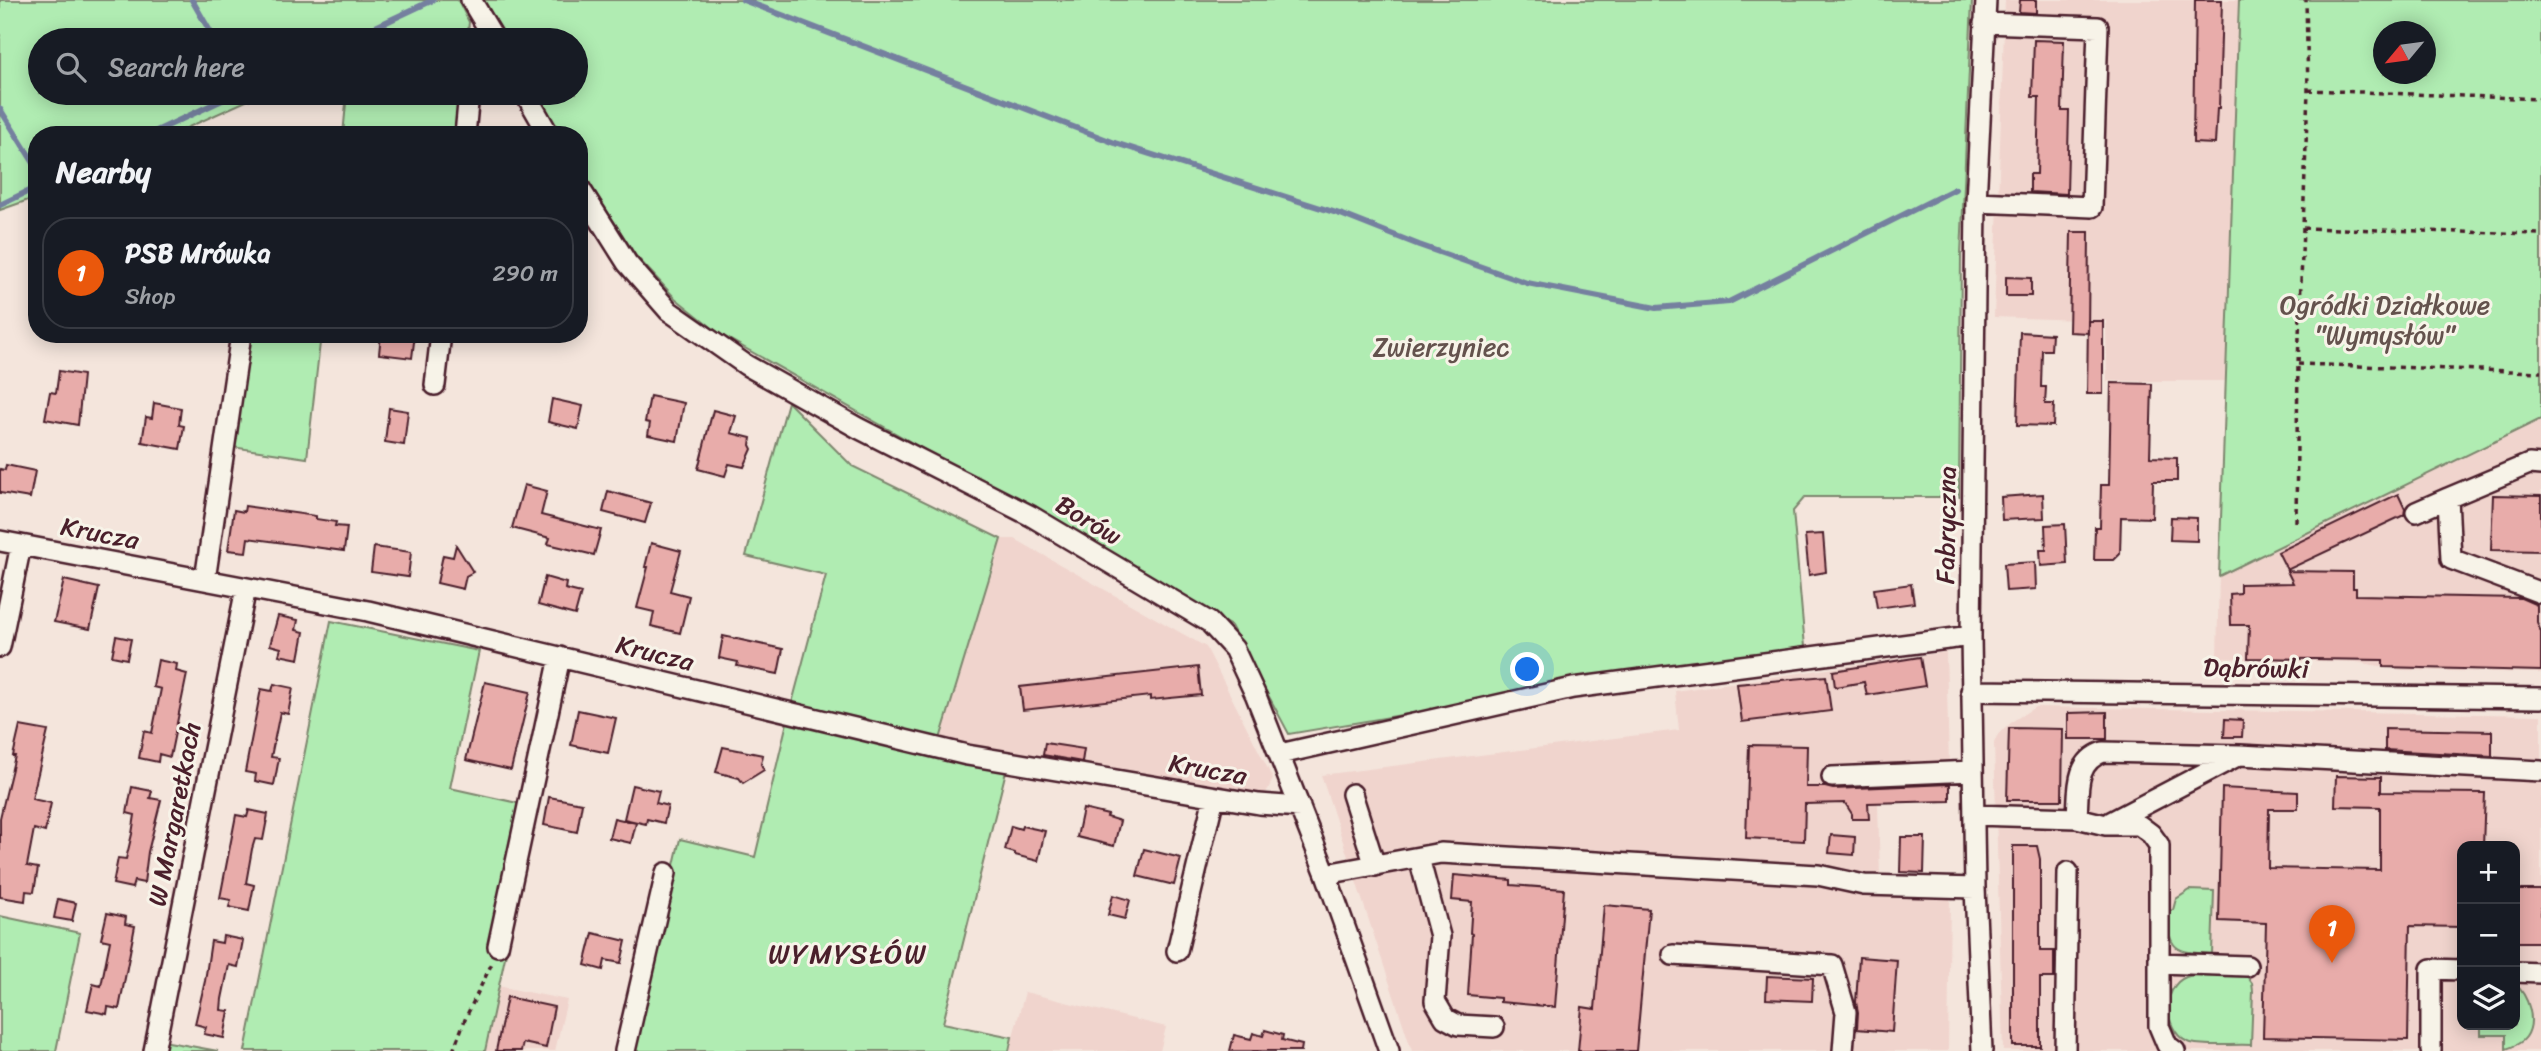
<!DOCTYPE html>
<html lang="en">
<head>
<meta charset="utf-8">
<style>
  body { margin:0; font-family:Sriracha,sans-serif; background:#20242c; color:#f1f3f6 }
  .controls { position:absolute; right:21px; bottom:21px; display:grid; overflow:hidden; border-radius:14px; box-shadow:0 4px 18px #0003 }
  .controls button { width:63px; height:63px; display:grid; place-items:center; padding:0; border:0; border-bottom:2px solid #363941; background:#171b24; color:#f1f3f6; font:35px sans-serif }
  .compass { position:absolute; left:2373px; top:21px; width:63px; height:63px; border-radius:50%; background:#171b24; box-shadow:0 4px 18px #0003; rotate:241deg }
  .you { position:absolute; left:1528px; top:670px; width:24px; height:24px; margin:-18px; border:5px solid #fff; border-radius:50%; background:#1a73e8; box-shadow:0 0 0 10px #1a73e833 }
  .badge { display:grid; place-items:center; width:46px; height:46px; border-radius:50%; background:#ea580c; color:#fff; font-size:23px; font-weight:700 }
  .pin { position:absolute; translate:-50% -58px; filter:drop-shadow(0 2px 4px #0008) }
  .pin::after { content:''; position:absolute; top:37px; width:24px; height:21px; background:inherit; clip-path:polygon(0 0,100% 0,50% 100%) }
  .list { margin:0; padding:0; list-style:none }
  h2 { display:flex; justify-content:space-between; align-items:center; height:91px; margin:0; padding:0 28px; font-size:30px }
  h2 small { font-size:23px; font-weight:400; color:#9ea1a6 }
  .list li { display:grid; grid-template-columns:46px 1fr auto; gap:21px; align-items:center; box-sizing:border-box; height:112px; margin:0 14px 14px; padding:0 14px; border:2px solid #363941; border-radius:28px }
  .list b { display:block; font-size:26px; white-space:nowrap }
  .list p { margin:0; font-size:23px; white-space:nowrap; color:#9ea1a6 }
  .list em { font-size:23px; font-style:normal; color:#9ea1a6 }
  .icon { flex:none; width:38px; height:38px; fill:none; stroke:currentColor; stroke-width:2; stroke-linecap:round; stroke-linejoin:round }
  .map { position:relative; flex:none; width:2541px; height:1051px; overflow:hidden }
  .search { position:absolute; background:#171b24; box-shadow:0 4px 18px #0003; left:28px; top:28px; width:560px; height:77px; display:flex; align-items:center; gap:18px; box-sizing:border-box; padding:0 24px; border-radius:38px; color:#9ea1a6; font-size:26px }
  .panel { position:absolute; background:#171b24; box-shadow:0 4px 18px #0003; left:28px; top:126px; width:560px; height:217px; border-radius:28px }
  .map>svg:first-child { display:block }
  .built { fill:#f0d4cd; fill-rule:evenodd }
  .green { fill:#b0ecb2; stroke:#7d866e; stroke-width:2; fill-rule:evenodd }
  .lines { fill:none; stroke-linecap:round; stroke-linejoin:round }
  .stream { stroke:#75809f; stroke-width:6 }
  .building { fill:#e8acaa; stroke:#4a1f2b; stroke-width:2 }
  .minor-casing { stroke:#4a1f2b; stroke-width:24 }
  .path { stroke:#4a1f2b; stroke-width:3.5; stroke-dasharray:5 5; stroke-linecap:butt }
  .minor { stroke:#f7f3e8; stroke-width:19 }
  .labels { text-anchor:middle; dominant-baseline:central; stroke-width:6; stroke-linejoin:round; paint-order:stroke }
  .park-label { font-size:26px; fill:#64524d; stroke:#f7f3e8 }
  .street-label { font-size:26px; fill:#4a1f2b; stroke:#f7f3e8 }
  .neighbourhood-label { font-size:28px; letter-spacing:2px; fill:#4a1f2b; stroke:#f7f3e8 }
</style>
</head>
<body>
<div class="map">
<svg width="2541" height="1051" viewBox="0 0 2541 1051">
  <rect width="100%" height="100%" fill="#f4e5dc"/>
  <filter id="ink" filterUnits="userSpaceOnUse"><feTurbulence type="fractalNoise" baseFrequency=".0143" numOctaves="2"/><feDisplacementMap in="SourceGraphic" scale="14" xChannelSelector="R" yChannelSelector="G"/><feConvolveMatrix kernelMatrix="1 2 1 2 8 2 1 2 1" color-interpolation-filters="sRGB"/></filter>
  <g filter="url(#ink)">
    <!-- built -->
    <path class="built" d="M 2005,0 L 2239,0 L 2227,381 L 2107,381 L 2106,321 L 1994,317 Z
      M 2541,419 L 2541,673 L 2402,670 L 2356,662 L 2217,658 L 2219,576 Z
      M 1001,539 L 1015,539 L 1206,647 L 1273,779 L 1264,797 L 940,739 Z
      M 1946,652 L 1950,801 L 1878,803 L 1880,879 L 1819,885 L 1861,894 L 1950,899 L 1948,1051 L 1412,1051 L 1321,775 L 1679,730 L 1675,691 Z
      M 2035,707 L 2541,715 L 2541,1051 L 2003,1051 L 1994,743 L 1997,736 L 2013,721 ZM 2462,846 L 2515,846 L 2515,1025 L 2462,1025 Z
      M 498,986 L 567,1000 L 555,1051 L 485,1051 Z
      M 1025,992 L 1166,1027 L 1160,1051 L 1009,1051 Z"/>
    <!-- green -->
    <path class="green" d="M 0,0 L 458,0 L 469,22 L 467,40 L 40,40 L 40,93 L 264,93 L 171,135 L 37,135 L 37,197 L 0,210 Z
      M 484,0 L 1972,0 L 1961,255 L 1959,497 L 1805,497 L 1793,511 L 1805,647 L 1289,734 L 1231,626 L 1008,497 L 720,334 L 675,298 L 636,256 L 579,167 L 579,135 L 561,135 L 537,93 L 576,93 L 576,40 L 507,40 Z
      M 2239,0 L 2541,0 L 2541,419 L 2219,576 ZM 2384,32 L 2426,32 L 2426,74 L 2384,74 Z
      M 347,93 L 461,93 L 456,135 L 343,135 Z
      M 249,334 L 321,334 L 307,458 L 232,447 Z
      M 788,402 L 852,466 L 1001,539 L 940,739 L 792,703 L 826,575 L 746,556 Z
      M 331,621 L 479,651 L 450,788 L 522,804 L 507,948 L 485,1051 L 245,1051 Z
      M 788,718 L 1007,767 L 943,1023 L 1012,1037 L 1009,1051 L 631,1051 L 680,839 L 755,857 Z
      M 2190,890 L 2214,891 L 2212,954 C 2174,952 2168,950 2168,911 L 2173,910 L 2176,899 Z
      M 0,916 L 80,933 L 56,1051 L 0,1051 Z
      M 2246,975 L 2252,983 L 2253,991 L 2251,1045 C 2234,1044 2207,1047 2191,1043 C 2164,1036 2160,987 2186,977 C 2199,972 2230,976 2246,975 Z
      M 2515,984 C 2528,995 2537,1021 2526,1037 C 2522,1043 2512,1047 2506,1049 L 2506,1035 L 2481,1035 L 2481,1025 L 2515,1025 Z
      M 163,1041 L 218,1051 L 161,1051 Z"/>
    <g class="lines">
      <!-- stream -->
      <path class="stream" d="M 192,0 L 215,40
        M 743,0 L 1115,143 L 1343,215 L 1419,245 L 1527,283 L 1656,308 L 1729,302 L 1955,189
        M 348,40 L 433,0
        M 0,109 L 37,168
        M 148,135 L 237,93
        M 0,205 L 37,187"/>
    </g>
    <!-- building -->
    <path class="building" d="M 2020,0 L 2036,0 L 2036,13 L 2019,12 Z
      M 2195,0 L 2222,0 L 2219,108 L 2217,108 L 2215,144 L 2193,143 Z
      M 2034,40 L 2064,41 L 2062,111 L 2069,111 L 2067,194 L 2030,192 L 2030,174 L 2037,174 L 2039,97 L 2032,97 Z
      M 2071,232 L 2089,232 L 2088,333 L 2069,332 Z
      M 2006,277 L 2031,278 L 2031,296 L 2006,296 Z
      M 2088,321 L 2103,321 L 2103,394 L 2087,394 Z
      M 2020,332 L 2052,334 L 2051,350 L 2042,350 L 2041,387 L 2046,387 L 2045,404 L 2054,404 L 2053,426 L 2017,425 Z
      M 381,334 L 415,334 L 412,358 L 379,354 Z
      M 59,371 L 83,375 L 78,425 L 45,419 L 50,392 L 56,393 Z
      M 2111,383 L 2152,384 L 2150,457 L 2177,458 L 2177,481 L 2153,481 L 2152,518 L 2121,517 L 2120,554 L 2114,560 L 2094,560 L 2095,527 L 2100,527 L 2101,485 L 2109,485 Z
      M 650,396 L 684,403 L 677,441 L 648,435 L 650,423 L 645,422 Z
      M 552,399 L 583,406 L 578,429 L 548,422 Z
      M 154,403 L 181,408 L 179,425 L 184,426 L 180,449 L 142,442 L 146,417 L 152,418 Z
      M 389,408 L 408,411 L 404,445 L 385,442 Z
      M 713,410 L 736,416 L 731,433 L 751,438 L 750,445 L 752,449 L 744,467 L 729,464 L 725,476 L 698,469 Z
      M 6,465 L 35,471 L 30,498 L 0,493 L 0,469 L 5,470 Z
      M 524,485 L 547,491 L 541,515 L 601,530 L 594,555 L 548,544 L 550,538 L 512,528 Z
      M 608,491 L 651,503 L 645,523 L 603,512 Z
      M 2043,494 L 2044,518 L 2002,520 L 2001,497 Z
      M 2398,494 L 2405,509 L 2404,515 L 2287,570 L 2278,552 Z
      M 2493,495 L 2541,496 L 2541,551 L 2491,550 Z
      M 245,506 L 316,516 L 316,519 L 336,522 L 335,526 L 347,527 L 344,551 L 248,538 L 246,552 L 228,550 L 234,510 L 244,512 Z
      M 2171,517 L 2197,518 L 2197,541 L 2170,540 Z
      M 2065,524 L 2067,564 L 2041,566 L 2040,550 L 2046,550 L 2045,525 Z
      M 1823,534 L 1826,572 L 1809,575 L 1805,535 Z
      M 651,543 L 681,551 L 670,591 L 689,596 L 680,633 L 651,626 L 654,612 L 637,608 L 648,567 L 645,567 Z
      M 456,545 L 473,572 L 466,576 L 463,589 L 437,583 L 443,555 L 453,557 Z
      M 374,547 L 411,552 L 408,577 L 371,572 Z
      M 2035,562 L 2036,589 L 2006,591 L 2004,564 Z
      M 2287,571 L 2353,572 L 2353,588 L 2356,588 L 2356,595 L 2521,598 L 2537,605 L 2537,622 L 2541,632 L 2541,671 L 2383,667 L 2383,660 L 2248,658 L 2249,625 L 2231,625 L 2230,594 L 2240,593 L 2240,584 L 2293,583 Z
      M 545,577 L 566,583 L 565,589 L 581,593 L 575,615 L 538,605 Z
      M 64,580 L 99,588 L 90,629 L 54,622 Z
      M 1911,584 L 1914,603 L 1877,608 L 1874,589 Z
      M 278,616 L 298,620 L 296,630 L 304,632 L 299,659 L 279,655 L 281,648 L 270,645 Z
      M 116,636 L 131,639 L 127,659 L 112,656 Z
      M 723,636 L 783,649 L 778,674 L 737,666 L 738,662 L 719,658 Z
      M 1920,657 L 1925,686 L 1867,695 L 1864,682 L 1835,687 L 1833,671 Z
      M 158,660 L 177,664 L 176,671 L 187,674 L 170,757 L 159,754 L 158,762 L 139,758 L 144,731 L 152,733 L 161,689 L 153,687 Z
      M 1198,667 L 1201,695 L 1150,700 L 1150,696 L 1023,710 L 1020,687 Z
      M 1826,676 L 1831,711 L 1742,722 L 1737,684 Z
      M 485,682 L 530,692 L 511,770 L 466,760 Z
      M 274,684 L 293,688 L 288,714 L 280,712 L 271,757 L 279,758 L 274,785 L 255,781 L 256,774 L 245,772 L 261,689 L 272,691 Z
      M 578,710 L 616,718 L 608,753 L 571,745 Z
      M 2107,712 L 2107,739 L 2068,739 L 2068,713 Z
      M 2225,719 L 2243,720 L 2242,737 L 2224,737 Z
      M 20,726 L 48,731 L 32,799 L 51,803 L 45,832 L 34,829 L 27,866 L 38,868 L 34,892 L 26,891 L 25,901 L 0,897 L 0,818 L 15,756 L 13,756 Z
      M 2009,728 L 2063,729 L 2062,800 L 2007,800 Z
      M 2385,729 L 2492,731 L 2492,756 L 2385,750 Z
      M 1045,743 L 1084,749 L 1082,762 L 1043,755 Z
      M 1749,745 L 1807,746 L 1806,787 L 1825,787 L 1833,789 L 1950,784 L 1950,801 L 1868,803 L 1869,819 L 1852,819 L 1852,814 L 1845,803 L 1805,804 L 1804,841 L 1746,838 Z
      M 723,747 L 763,755 L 761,764 L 764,770 L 743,783 L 739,778 L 716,772 Z
      M 2336,776 L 2381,777 L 2381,792 L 2485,793 L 2483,846 L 2462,846 L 2462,927 L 2410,926 L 2408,1040 L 2263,1037 L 2266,923 L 2219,921 L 2222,788 L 2298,792 L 2298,809 L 2269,809 L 2268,868 L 2380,870 L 2380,807 L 2335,806 Z
      M 632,785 L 659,791 L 656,803 L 668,806 L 664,823 L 647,819 L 646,824 L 624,819 Z
      M 132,787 L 152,791 L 150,798 L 161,800 L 148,852 L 144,883 L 134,881 L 132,888 L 113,884 L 118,858 L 126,859 L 132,834 L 135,815 L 127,813 Z
      M 549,797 L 582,803 L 577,832 L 544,825 Z
      M 1083,809 L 1108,815 L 1107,817 L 1120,821 L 1114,846 L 1077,837 Z
      M 249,810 L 268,814 L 263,840 L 255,839 L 252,849 L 246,883 L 254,885 L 249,911 L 229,907 L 231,900 L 220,898 L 236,815 L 247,817 Z
      M 614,818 L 636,823 L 631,843 L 609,838 Z
      M 1011,826 L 1021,829 L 1022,826 L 1045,831 L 1038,861 L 1015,855 L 1015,853 L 1005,850 Z
      M 1831,835 L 1855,837 L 1854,855 L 1829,853 Z
      M 1901,837 L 1925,837 L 1924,873 L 1900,872 Z
      M 2013,846 L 2037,846 L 2040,859 L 2040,951 L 2054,951 L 2054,978 L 2040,978 L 2040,1046 L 2013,1046 Z
      M 1144,849 L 1181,858 L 1174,885 L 1137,876 Z
      M 1454,875 L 1511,880 L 1511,885 L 1564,889 L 1555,1007 L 1500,1002 L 1500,998 L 1468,995 L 1472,934 L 1470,933 L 1472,902 L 1452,900 Z
      M 2515,890 L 2541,890 L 2541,942 L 2515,942 Z
      M 1113,895 L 1130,900 L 1125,919 L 1108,915 Z
      M 58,899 L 76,903 L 72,921 L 54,918 Z
      M 1604,905 L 1649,909 L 1636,1051 L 1578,1051 L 1582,1007 L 1595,1009 Z
      M 107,913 L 126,917 L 125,924 L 135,926 L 119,1009 L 108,1007 L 107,1014 L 87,1010 L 93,984 L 101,986 L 110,941 L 101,939 Z
      M 593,933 L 626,941 L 621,963 L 605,960 L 603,970 L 585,965 Z
      M 223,936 L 243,940 L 238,967 L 229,965 L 222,999 L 221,1010 L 229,1011 L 224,1038 L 204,1034 L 206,1027 L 195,1024 L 205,981 L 211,941 L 222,943 Z
      M 1859,957 L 1897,960 L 1892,1032 L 1857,1029 L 1858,1012 L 1856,1002 Z
      M 1767,976 L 1813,978 L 1812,1001 L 1766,999 Z
      M 507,997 L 554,1007 L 546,1048 L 523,1043 L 521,1051 L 496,1051 Z
      M 1265,1030 L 1283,1035 L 1282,1040 L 1302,1045 L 1301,1051 L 1230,1051 L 1234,1035 L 1251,1039 L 1253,1033 L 1263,1036 Z"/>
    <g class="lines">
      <!-- minor casing -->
      <g class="minor-casing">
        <path id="minor" d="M 471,0 L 495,40
          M 525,93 L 549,135
          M 465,135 L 469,93
          M 579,187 L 627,263 L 669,311 L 746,365 L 858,428 L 1031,516 L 1209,622 L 1234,649 L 1256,696 L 1326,874 L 1389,1051
          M 1976,202 L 2092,207 L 2098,27 L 1984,23
          M 435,385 L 441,334
          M 2541,465 L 2529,464 L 2448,498 L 2451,559 L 2541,593
          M 2416,512 L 2448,498
          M 0,541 L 368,611 L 967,755 L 1259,804 L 1300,807
          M 205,580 L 241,334
          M 0,647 L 21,545
          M 1971,691 L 2541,698
          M 1280,754 L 1573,688 L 1971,636
          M 1832,777 L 1973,771
          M 1352,794 L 1375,866
          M 1974,815 L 2077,818 L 2106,825 L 2139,825 L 2151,834 L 2159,845 L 2159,1026 L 2167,1045 L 2175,1051
          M 2077,818 C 2079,792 2074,762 2103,752 L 2240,755 L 2541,771
          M 2111,822 L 2239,755
          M 1419,858 L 1440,936 L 1435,1001 L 1445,1018 L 1458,1025 L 1494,1027
          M 1326,874 L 1441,853 L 1818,875 L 1864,885 L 1975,888
          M 498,946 L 560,657
          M 1177,951 L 1214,797
          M 1673,955 L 1832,965 L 1846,1012 L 1843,1051
          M 2159,963 L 2247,966
          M 2515,972 L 2541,973
          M 154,1051 L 246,588
          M 625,1051 L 666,873
          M 1982,1051 L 1975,888 L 1971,636 L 1976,202 L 1986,0
          M 2065,1051 L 2068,872
          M 2431,1051 L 2431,969 L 2462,970"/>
      </g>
      <!-- path -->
      <path class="path" d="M 2308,90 L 2541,99
        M 2303,228 L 2541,234
        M 2298,364 L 2541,372
        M 2296,522 L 2298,364 L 2308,90 L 2306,0
        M 453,1051 L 466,1017 L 492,963"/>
      <!-- minor -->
      <use href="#minor" class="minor"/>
    </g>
  </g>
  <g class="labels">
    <!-- park labels -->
    <g class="park-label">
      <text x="2385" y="305">Ogródki Działkowe<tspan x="2385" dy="30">"Wymysłów"</tspan></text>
      <text x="1441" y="347">Zwierzyniec</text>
    </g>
    <!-- street labels -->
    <g class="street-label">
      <text transform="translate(1089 520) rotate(31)">Borów</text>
      <text transform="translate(1946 525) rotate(-89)">Fabryczna</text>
      <text transform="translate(100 533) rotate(11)">Krucza</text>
      <text transform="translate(655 653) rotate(14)">Krucza</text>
      <text transform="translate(2256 668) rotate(1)">Dąbrówki</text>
      <text transform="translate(1208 769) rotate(10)">Krucza</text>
      <text transform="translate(174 814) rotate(-79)">W Margaretkach</text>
    </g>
    <!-- neighbourhood labels -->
    <g class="neighbourhood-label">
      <text x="848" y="953">WYMYSŁÓW</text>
    </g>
  </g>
</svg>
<div class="controls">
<button>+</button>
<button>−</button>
<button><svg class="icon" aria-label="layers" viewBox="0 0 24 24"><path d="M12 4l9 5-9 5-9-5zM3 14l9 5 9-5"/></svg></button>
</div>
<svg class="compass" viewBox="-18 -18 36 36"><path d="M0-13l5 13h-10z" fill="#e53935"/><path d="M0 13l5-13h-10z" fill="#9ea1a6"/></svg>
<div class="you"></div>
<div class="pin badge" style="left:2332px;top:963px">1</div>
<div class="search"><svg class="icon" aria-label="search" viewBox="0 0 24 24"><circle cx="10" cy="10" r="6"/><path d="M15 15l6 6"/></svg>Search here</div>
<section class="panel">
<h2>Nearby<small></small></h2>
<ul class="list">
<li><span class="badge">1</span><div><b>PSB Mrówka</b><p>Shop</p></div><em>290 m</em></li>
</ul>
</section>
</div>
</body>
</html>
